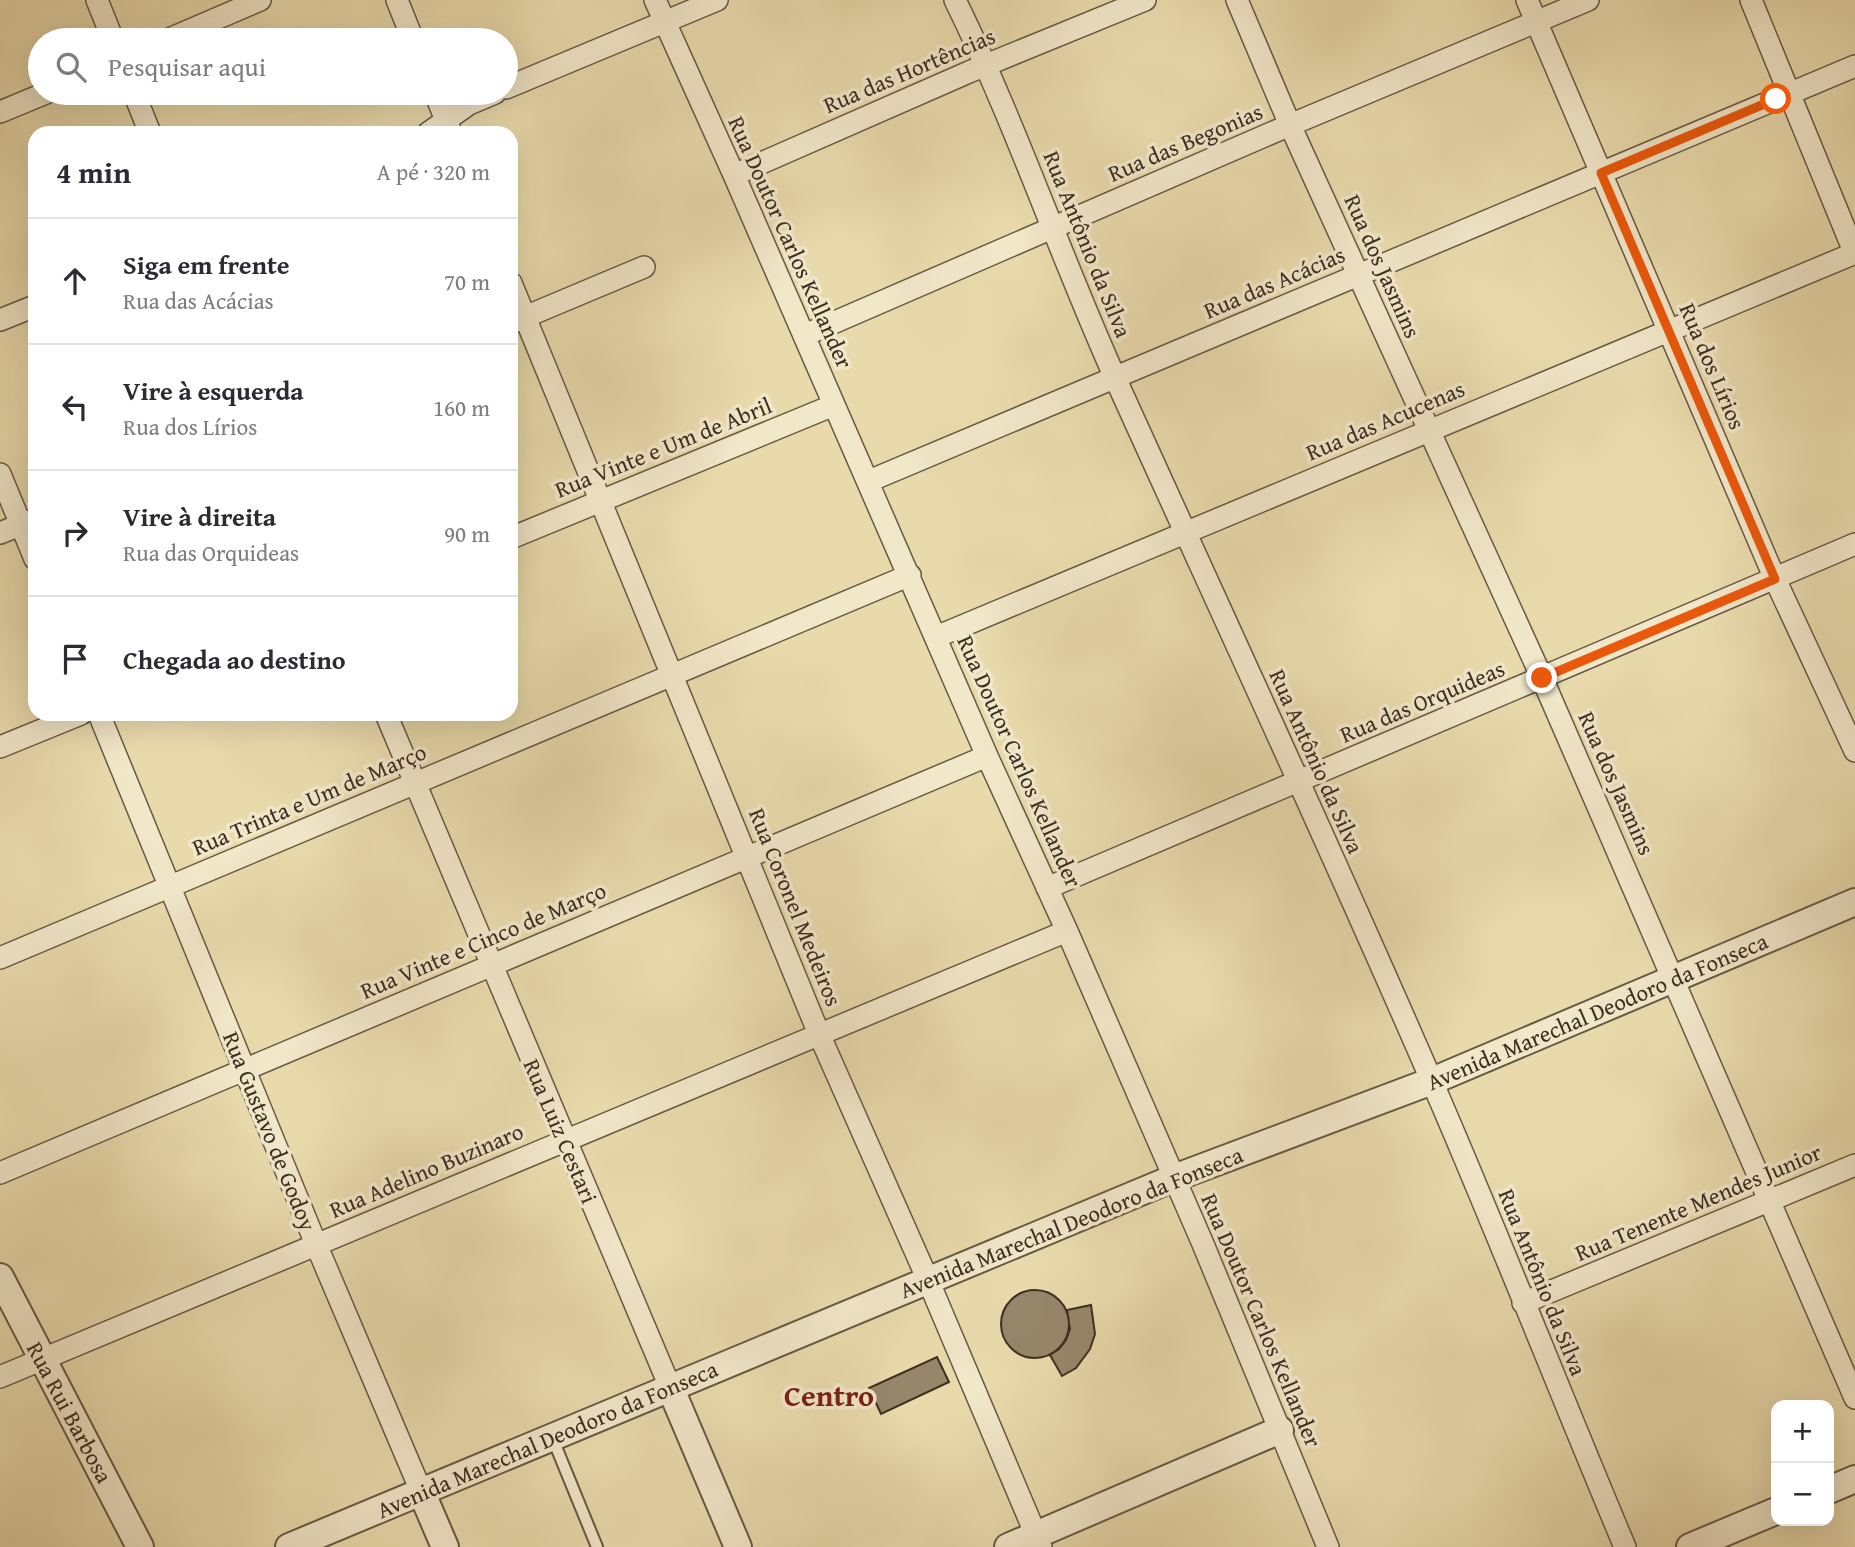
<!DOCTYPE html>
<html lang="pt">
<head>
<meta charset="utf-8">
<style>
  body { margin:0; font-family:"Gentium Book Plus",serif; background:#f2f2f3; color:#2b2b33 }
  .controls { position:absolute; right:21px; bottom:21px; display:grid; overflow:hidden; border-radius:14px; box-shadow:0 7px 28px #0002 }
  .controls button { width:63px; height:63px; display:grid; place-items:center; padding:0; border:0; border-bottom:2px solid #e1e1e2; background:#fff; color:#2b2b33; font:35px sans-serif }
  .stop { position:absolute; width:21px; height:21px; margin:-16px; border:5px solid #ea580c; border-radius:50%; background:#fff }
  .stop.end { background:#ea580c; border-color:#fff; box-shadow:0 2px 7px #0008 }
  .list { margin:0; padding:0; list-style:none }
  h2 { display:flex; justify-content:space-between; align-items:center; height:91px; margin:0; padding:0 28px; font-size:30px }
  h2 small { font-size:23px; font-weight:400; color:#7c7c81 }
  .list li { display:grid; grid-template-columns:46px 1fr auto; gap:21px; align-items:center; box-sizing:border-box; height:126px; padding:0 28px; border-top:2px solid #e1e1e2 }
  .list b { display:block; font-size:26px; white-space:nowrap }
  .list p { margin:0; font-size:23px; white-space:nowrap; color:#7c7c81 }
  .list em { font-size:23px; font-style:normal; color:#7c7c81 }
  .icon { flex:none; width:38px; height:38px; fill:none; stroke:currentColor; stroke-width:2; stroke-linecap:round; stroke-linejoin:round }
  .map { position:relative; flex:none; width:1855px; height:1547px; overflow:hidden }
  .search { position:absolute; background:#fff; box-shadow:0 7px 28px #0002; left:28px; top:28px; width:490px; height:77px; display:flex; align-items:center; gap:18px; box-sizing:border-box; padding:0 24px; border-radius:38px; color:#7c7c81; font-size:26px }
  .panel { position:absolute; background:#fff; box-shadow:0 7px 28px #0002; left:28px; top:126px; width:490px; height:595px; border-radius:21px }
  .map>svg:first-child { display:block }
  .building { fill:#96876a; stroke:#3c2e22; stroke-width:2 }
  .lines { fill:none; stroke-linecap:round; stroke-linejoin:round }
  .service-casing { stroke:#675944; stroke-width:14 }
  .minor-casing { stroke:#675944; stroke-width:24 }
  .tertiary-casing { stroke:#675944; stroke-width:30 }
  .service { stroke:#f1e7c9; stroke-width:10 }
  .minor { stroke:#f1e7c9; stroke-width:21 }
  .tertiary { stroke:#f1e7c9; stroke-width:26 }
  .route { stroke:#ea580c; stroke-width:9 }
  .labels { text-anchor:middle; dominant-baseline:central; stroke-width:7; stroke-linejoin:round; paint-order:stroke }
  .street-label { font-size:23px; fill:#3c2e22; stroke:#f1e7c9 }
  .district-label { font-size:30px; font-weight:bold; fill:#7a1f14; stroke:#f1e7c9 }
</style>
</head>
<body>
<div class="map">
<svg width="1855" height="1547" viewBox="0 0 1855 1547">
  <rect width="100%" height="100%" fill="#e9daac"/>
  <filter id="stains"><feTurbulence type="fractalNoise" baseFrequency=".00286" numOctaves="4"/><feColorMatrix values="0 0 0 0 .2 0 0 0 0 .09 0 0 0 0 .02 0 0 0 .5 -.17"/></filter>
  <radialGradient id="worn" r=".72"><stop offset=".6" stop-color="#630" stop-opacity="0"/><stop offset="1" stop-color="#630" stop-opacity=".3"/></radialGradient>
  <!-- building -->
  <path class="building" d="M1001 1324a34 34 0 1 1 68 0a34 34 0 1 1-68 0Z
    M 1091,1305 L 1095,1334 L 1090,1349 L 1076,1368 L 1062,1376 L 1050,1355 L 1059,1349 L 1066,1340 L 1070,1329 L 1067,1310 Z
    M 937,1357 L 949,1382 L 881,1414 L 869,1388 Z"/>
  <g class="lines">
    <!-- service casing -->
    <g class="service-casing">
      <path id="service" d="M 552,1437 L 597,1547"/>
    </g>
    <!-- minor casing -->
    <g class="minor-casing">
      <path id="minor" d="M 97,0 L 113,40
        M 397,0 L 413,40
        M 655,0 L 734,175 L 987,756 L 1067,931 L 1203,1244 L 1328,1547
        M 955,0 C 1016,124 1060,256 1117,382 C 1222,614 1329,844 1430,1077 C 1498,1233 1559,1391 1625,1547
        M 1237,0 L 1290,125 L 1542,678 L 1855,1398
        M 1527,0 L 1775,579 L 1855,751
        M 1751,0 L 1855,254
        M 167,40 L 260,0
        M 506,88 L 717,0
        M 134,93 L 150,133
        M 435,93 L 450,130
        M 0,112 L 46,93
        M 428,133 L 469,104 L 495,93
        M 734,175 L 969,72 L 1145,0
        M 511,283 L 819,1034 L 928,1280 L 1041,1547
        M 0,320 L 35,306
        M 513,322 L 644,267
        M 805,335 L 1290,125 L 1588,0
        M 0,474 L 35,559
        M 869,481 L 1855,66
        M 0,533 L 35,519
        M 511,538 L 834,405
        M 936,637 L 1855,253
        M 99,714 L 316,1244 L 421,1491
        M 386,714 L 670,1387
        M 0,747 L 81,714
        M 1047,888 L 1855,544
        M 0,958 L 910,575
        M 0,1173 L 987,756
        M 1523,1303 L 1855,1165
        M 0,1377 L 1067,931"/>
    </g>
    <!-- tertiary casing -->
    <g class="tertiary-casing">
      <path id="tertiary" d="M 0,1277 L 140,1547
        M 670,1387 L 738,1547
        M 1829,1490 L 1855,1479
        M 421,1491 L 445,1547
        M 289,1547 L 1174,1178 L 1432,1081 L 1855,902
        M 1008,1547 L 1280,1430
        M 1690,1547 L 1776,1511"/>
    </g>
    <!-- service -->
    <use href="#service" class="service"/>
    <!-- minor -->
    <use href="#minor" class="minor"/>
    <!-- tertiary -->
    <use href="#tertiary" class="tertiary"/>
  </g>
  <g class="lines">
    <!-- route -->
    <path class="route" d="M 1542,678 L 1775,579 L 1601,173 L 1776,99"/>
  </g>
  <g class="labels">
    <!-- street labels -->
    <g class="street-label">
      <text transform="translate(909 70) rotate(-23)">Rua das Hortências</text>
      <text transform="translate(1185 142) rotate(-23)">Rua das Begonias</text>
      <text transform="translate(791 242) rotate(66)">Rua Doutor Carlos Kellander</text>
      <text transform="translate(1088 244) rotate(68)">Rua Antônio da Silva</text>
      <text transform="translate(1383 266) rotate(66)">Rua dos Jasmins</text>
      <text transform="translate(1274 282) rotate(-23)">Rua das Acácias</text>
      <text transform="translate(1713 366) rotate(67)">Rua dos Lírios</text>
      <text transform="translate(1385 420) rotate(-23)">Rua das Acucenas</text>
      <text transform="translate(663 447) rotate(-22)">Rua Vinte e Um de Abril</text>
      <text transform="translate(1422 701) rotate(-23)">Rua das Orquideas</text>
      <text transform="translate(1020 761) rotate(66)">Rua Doutor Carlos Kellander</text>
      <text transform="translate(1317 761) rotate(66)">Rua Antônio da Silva</text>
      <text transform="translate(1617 783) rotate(66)">Rua dos Jasmins</text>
      <text transform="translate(309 799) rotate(-23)">Rua Trinta e Um de Março</text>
      <text transform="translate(796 907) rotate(68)">Rua Coronel Medeiros</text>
      <text transform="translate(483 940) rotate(-23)">Rua Vinte e Cinco de Março</text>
      <text transform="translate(1597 1011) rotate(-23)">Avenida Marechal Deodoro da Fonseca</text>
      <text transform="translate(270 1131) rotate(68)">Rua Gustavo de Godoy</text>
      <text transform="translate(561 1131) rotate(67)">Rua Luiz Cestari</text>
      <text transform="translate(426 1170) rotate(-23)">Rua Adelino Buzinaro</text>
      <text transform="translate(1698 1202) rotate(-23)">Rua Tenente Mendes Junior</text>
      <text transform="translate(1071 1222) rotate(-22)">Avenida Marechal Deodoro da Fonseca</text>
      <text transform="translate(1543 1282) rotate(68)">Rua Antônio da Silva</text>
      <text transform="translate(1262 1320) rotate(67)">Rua Doutor Carlos Kellander</text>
      <text transform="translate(70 1412) rotate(62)">Rua Rui Barbosa</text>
      <text transform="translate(547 1439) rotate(-23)">Avenida Marechal Deodoro da Fonseca</text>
    </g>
    <!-- district labels -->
    <g class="district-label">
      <text x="829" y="1395">Centro</text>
    </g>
  </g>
  <rect width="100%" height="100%" filter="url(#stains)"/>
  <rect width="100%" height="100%" fill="url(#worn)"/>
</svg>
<div class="controls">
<button>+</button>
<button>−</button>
</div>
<div class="stop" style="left:1776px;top:99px"></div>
<div class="stop end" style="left:1542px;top:678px"></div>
<div class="search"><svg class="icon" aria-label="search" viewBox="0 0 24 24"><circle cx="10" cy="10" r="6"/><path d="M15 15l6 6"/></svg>Pesquisar aqui</div>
<section class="panel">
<h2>4 min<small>A pé · 320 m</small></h2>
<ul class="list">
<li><svg class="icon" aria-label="ahead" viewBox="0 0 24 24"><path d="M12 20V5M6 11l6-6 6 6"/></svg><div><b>Siga em frente</b><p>Rua das Acácias</p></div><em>70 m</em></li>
<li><svg class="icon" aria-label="left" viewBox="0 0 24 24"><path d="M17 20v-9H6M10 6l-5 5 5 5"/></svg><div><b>Vire à esquerda</b><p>Rua dos Lírios</p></div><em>160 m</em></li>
<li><svg class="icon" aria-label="right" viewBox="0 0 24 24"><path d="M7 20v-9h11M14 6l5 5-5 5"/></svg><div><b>Vire à direita</b><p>Rua das Orquideas</p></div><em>90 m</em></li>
<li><svg class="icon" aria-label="arrive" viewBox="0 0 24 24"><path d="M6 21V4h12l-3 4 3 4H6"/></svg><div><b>Chegada ao destino</b></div></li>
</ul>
</section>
</div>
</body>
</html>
